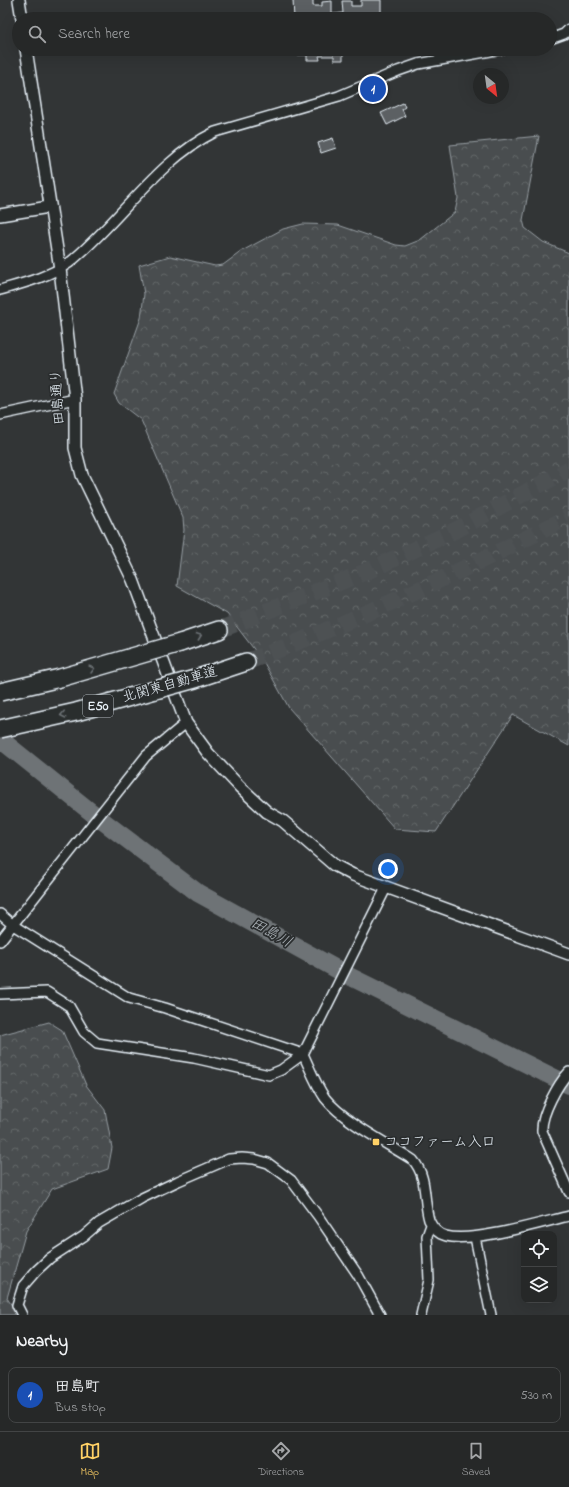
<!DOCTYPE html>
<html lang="en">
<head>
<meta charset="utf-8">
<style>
  body { margin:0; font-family:"Indie Flower","Klee One",sans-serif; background:#323434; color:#f1f3f6 }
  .controls { position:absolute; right:12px; bottom:12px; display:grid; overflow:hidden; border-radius:8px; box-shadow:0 4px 16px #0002 }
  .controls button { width:36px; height:36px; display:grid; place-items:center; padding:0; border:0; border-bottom:1px solid #424445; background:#262828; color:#f1f3f6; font:20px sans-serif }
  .compass { position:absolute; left:473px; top:68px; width:36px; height:36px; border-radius:50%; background:#262828; box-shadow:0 4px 16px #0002; rotate:151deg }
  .you { position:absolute; left:388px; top:869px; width:14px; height:14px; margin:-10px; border:3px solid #fff; border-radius:50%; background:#1a73e8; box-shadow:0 0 0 6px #1a73e833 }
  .badge { display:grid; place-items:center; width:26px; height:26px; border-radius:50%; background:#ffd166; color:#fff; font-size:13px; font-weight:700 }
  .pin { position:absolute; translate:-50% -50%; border:2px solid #fff; box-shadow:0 1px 4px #0006 }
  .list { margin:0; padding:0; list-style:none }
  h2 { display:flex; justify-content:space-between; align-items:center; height:52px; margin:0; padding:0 16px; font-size:17px }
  h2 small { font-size:13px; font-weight:400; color:#a4a6a8 }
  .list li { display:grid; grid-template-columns:26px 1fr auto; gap:12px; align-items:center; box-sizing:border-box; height:56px; margin:0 8px 8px; padding:0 8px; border:1px solid #424445; border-radius:8px }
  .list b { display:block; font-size:15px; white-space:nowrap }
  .list p { margin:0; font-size:13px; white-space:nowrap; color:#a4a6a8 }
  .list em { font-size:13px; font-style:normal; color:#a4a6a8 }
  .icon { flex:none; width:22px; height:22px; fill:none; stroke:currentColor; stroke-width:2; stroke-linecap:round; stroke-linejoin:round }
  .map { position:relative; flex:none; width:569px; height:1315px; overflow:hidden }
  .search { position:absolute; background:#262828; box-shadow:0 4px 16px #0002; left:12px; right:12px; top:12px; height:44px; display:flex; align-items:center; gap:10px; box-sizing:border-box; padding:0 14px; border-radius:22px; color:#a4a6a8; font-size:15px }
  .sheet { height:116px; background:#262828 }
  nav { display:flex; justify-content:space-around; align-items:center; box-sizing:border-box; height:56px; border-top:1px solid #424445; background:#262828; font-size:11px; color:#a4a6a8 }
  nav a { display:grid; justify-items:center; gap:2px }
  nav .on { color:#ffd166 }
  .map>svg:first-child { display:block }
  .forest { fill:url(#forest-crowns); stroke:#989fa4 }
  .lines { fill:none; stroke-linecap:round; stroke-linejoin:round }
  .river { stroke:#6e7376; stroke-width:18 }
  .building { fill:#5c6063; stroke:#e8f1f8 }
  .motorway-tunnel { stroke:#4d5153; stroke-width:17; stroke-dasharray:17 8; stroke-linecap:butt }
  .minor-casing { stroke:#e8f1f8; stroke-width:12 }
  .tertiary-casing { stroke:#e8f1f8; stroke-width:14 }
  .motorway-casing { stroke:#e8f1f8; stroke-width:20 }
  .minor { stroke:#2a2d2e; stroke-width:9 }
  .tertiary { stroke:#2a2d2e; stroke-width:11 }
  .motorway { stroke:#2a2d2e; stroke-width:17 }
  .motorway-bridge-casing { stroke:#e8f1f8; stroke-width:20; stroke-linecap:butt }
  .motorway-bridge { stroke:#2a2d2e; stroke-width:17 }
  .oneway { stroke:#6c7275 }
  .poi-dot { fill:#ffd166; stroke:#2a2d2e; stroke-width:1.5 }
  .labels { text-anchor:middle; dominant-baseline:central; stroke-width:3.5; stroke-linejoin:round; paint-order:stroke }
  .shield { fill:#2a2d2e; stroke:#afb6bb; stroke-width:1 }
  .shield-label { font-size:13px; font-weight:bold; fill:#e8f1f8 }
  .street-label { font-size:14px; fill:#e8f1f8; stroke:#2a2d2e }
  .poi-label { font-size:14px; fill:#e8f1f8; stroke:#2a2d2e; text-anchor:start }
  .water-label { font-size:15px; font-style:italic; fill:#b1b8be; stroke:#2a2d2e }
</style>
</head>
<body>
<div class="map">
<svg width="569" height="1315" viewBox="0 0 569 1315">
  <defs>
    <pattern id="forest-crowns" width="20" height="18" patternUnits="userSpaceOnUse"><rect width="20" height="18" fill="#494d4f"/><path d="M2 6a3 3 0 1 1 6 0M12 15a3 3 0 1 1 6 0" fill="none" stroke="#636769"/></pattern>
  </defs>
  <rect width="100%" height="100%" fill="#323536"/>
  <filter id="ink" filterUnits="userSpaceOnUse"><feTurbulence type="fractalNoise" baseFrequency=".025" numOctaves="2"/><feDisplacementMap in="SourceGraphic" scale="8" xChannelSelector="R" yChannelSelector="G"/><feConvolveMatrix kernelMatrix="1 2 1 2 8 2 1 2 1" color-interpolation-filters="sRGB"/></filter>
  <g filter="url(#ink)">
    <!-- forest -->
    <path class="forest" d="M 539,136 L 523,220 L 525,228 L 543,242 L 569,253 L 569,746 L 513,715 L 436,832 L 395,829 L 289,708 L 263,661 L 227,614 L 177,586 L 184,530 L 183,518 L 141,420 L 119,403 L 114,394 L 141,318 L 144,294 L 139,265 L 170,256 L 215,266 L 223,265 L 242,251 L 283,229 L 303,224 L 338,225 L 396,245 L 405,246 L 420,240 L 455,212 L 458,198 L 450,145 Z
      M 49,1022 L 62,1030 L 86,1085 L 105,1110 L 112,1148 L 108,1169 L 52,1189 L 26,1231 L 7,1298 L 18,1315 L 0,1315 L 0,1035 Z"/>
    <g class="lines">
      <!-- river -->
      <path class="river" d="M 0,739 L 91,812 L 198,893 L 349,976 L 569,1085"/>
    </g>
    <!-- building -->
    <path class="building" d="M 293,0 L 313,0 L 313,6 L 322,6 L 322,2 L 332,1 L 332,14 L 343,13 L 342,1 L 351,1 L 351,6 L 361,6 L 361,0 L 381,0 L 381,19 L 294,19 Z
      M 293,49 L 343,49 L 343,60 L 334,60 L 334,56 L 319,56 L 320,60 L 307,60 L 307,55 L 293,55 Z
      M 403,103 L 405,107 L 402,109 L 405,116 L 387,125 L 381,113 Z
      M 333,138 L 336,148 L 321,153 L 318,143 Z"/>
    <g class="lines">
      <!-- motorway-tunnel -->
      <path class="motorway-tunnel" d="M 219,630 L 368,571 L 458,529 L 569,469
        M 246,662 C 357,621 463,570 569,517"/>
      <!-- minor casing -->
      <g class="minor-casing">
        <path id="minor" d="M 550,39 L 564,34 L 569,29
          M 0,290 C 24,283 48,277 69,263 C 119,223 157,160 215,132 L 339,96 L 398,71 L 418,64 L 502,49
          M 0,415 L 75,399
          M 386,888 L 303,1054 C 310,1069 316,1085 325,1098 C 343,1121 388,1144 413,1160 C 428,1177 423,1200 429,1220 C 432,1227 438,1234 446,1236 C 473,1243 540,1223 569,1216
          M 0,914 L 13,925 L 129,998 L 165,1008 L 303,1054
          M 0,941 L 146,756 L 186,723
          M 0,994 L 47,992 L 69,1006 L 84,1032 L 97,1043 L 194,1058 L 269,1075 L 281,1070 L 303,1054
          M 569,1072 C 558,1084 541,1114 542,1131 L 569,1192
          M 475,1237 L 491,1315
          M 22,1315 L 17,1305 L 23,1286 L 36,1271 L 50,1258 L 84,1236 L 99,1223 L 142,1198 L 178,1181 L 229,1159 L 242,1158 L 254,1159 L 268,1163 L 291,1180 L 318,1216 L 358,1275 L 380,1315
          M 421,1315 L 429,1280 L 427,1236 L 431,1225"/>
      </g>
      <!-- tertiary casing -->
      <g class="tertiary-casing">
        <path id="tertiary" d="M 19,0 L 22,19
          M 26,49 L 60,269 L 75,399 L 75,448 L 82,475 L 133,580 L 186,723 L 208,753 L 240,787 L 267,812 L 283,821 L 334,865 L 353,875 L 569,954
          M 0,215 L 49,207"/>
      </g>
      <!-- motorway casing -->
      <g class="motorway-casing">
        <path id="motorway" d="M 180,643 L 219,630
          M 195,679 L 246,662"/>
      </g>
      <!-- minor -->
      <use href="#minor" class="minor"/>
      <!-- tertiary -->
      <use href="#tertiary" class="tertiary"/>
      <!-- motorway -->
      <use href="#motorway" class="motorway"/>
      <!-- motorway-bridge casing -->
      <g class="motorway-bridge-casing">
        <path id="motorway-bridge" d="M 0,692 L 60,678 L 180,643
          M 0,729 L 76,712 L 195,679"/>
      </g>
      <!-- motorway-bridge -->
      <use href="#motorway-bridge" class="motorway-bridge"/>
    </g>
    <!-- one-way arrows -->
    <defs><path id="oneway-chevron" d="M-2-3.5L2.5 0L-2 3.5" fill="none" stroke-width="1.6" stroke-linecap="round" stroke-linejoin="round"/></defs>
    <g class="oneway">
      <use href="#oneway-chevron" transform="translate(199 636) rotate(-20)"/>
      <use href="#oneway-chevron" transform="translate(92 669) rotate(-15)"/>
      <use href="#oneway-chevron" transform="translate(63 715) rotate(167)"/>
    </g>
  </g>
  <!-- markers -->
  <rect class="poi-dot" x="372" y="1138" width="8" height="8" rx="2"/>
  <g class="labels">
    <!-- shield labels -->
    <rect class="shield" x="83" y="695" width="30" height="22" rx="3"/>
    <g class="shield-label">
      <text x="98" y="706">E50</text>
    </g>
    <!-- street labels -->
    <g class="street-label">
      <text transform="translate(58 397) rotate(-94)">田島通り</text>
      <text transform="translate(170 685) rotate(-16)">北関東自動車道</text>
    </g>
    <!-- poi labels -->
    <g class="poi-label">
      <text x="384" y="1142">ココファーム入口</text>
    </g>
    <!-- water labels -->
    <g class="water-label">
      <text transform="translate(271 933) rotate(29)">田島川</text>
    </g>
  </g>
</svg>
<div class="controls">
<button><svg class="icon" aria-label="locate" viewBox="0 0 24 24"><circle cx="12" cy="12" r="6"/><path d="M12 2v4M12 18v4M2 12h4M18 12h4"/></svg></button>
<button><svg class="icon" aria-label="layers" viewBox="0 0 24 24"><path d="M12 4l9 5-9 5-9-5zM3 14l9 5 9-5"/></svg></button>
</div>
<svg class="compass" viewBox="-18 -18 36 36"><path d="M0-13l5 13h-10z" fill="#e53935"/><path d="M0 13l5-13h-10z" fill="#a4a6a8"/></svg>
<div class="you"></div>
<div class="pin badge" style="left:373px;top:89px;background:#1a4fb4">1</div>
<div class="search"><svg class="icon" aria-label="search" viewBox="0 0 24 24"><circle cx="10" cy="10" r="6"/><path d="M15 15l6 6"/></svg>Search here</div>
</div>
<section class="sheet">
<h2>Nearby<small></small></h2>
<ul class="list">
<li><span class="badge" style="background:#1a4fb4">1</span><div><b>田島町</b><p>Bus stop</p></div><em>530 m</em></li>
</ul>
</section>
<nav>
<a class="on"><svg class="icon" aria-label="map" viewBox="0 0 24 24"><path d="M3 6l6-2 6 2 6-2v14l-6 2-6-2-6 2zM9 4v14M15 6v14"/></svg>Map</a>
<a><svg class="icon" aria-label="directions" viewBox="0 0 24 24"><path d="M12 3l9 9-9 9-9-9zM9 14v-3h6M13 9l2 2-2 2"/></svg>Directions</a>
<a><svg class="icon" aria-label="saved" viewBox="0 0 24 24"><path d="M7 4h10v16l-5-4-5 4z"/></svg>Saved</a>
</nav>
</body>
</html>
